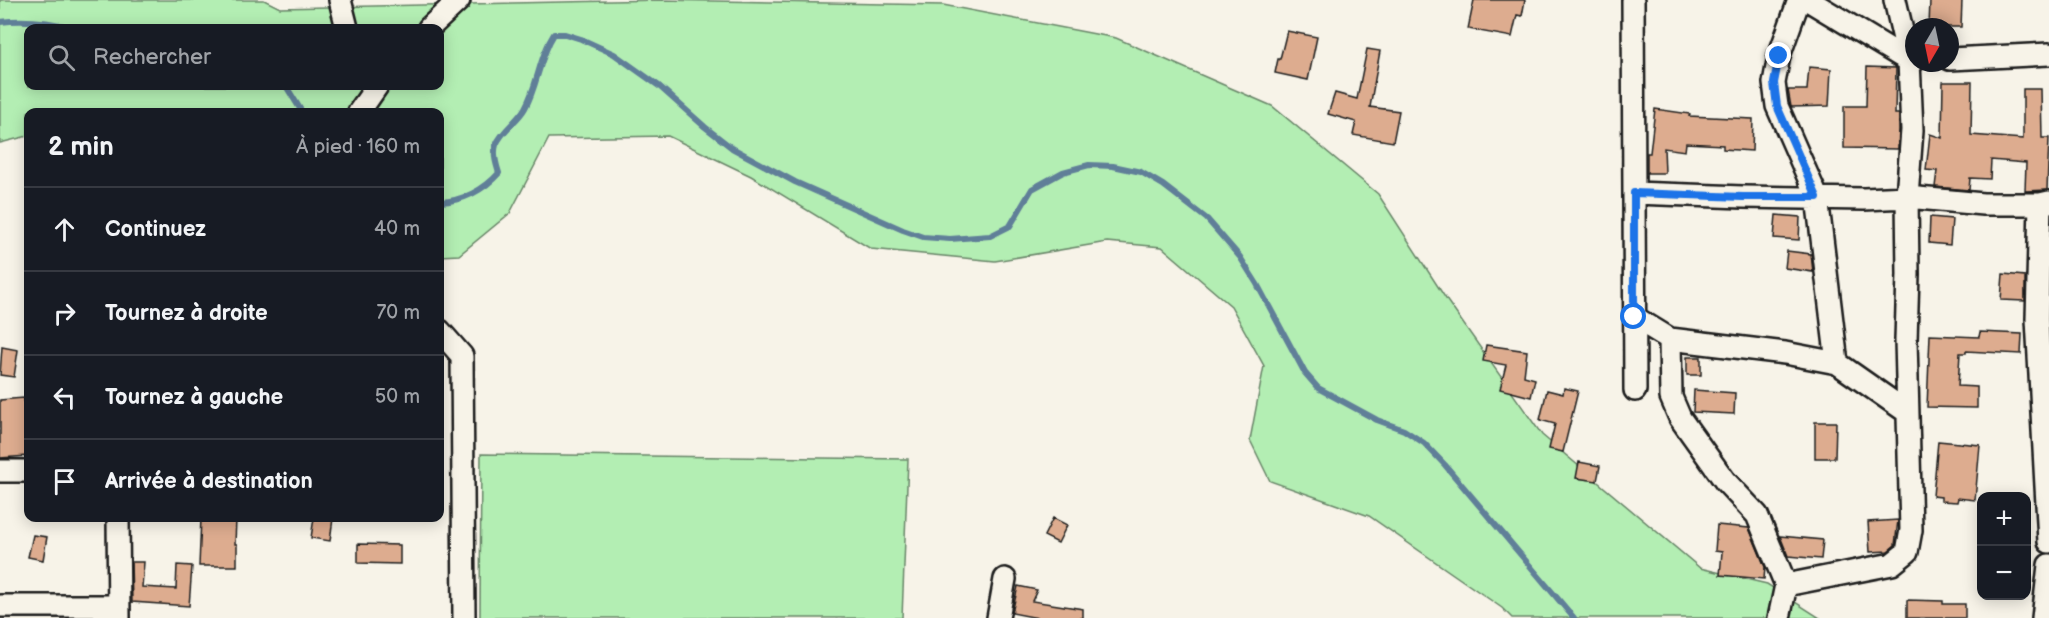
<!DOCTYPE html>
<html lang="fr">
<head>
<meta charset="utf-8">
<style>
  body { margin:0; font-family:"Balsamiq Sans",sans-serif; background:#242831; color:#f1f3f6 }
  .controls { position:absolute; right:18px; bottom:18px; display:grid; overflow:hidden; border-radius:12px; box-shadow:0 3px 15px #0003 }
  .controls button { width:54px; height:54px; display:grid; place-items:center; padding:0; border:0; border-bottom:2px solid #363941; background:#171b24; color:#f1f3f6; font:30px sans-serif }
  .compass { position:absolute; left:1905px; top:18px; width:54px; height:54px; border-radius:50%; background:#171b24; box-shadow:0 3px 15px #0003; rotate:189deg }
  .stop { position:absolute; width:18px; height:18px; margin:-14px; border:4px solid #1a73e8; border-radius:50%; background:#fff }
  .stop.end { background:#1a73e8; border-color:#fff; box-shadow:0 2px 6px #0008 }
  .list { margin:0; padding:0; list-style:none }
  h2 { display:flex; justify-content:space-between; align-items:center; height:78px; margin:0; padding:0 24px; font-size:26px }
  h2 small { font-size:20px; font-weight:400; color:#9ea1a6 }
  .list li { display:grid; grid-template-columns:39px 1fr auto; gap:18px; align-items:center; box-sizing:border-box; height:84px; padding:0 24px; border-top:2px solid #363941 }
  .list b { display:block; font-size:22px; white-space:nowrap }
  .list em { font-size:20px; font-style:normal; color:#9ea1a6 }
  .icon { flex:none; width:33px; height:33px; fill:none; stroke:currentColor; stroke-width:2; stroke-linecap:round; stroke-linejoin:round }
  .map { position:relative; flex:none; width:2049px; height:618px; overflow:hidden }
  .search { position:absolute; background:#171b24; box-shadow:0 3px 15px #0003; left:24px; top:24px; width:420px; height:66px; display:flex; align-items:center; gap:15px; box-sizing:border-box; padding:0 21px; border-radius:12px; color:#9ea1a6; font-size:22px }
  .panel { position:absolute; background:#171b24; box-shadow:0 3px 15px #0003; left:24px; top:108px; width:420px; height:414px; border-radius:12px }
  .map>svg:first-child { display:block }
  .green { fill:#b3eeb3; stroke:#688568; stroke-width:1.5; fill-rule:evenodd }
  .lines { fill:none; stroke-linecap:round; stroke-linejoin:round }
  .stream { stroke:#607f98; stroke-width:6 }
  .building { fill:#ddac8f; stroke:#1c1c1c; stroke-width:1.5 }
  .street-casing { stroke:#1c1c1c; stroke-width:26 }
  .street { stroke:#f7f3e8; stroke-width:21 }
  .route { stroke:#1a73e8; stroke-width:8 }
</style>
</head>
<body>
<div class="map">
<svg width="2049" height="618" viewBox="0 0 2049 618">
  <rect width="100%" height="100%" fill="#f7f3e8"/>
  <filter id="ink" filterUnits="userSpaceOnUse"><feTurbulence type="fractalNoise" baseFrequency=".0167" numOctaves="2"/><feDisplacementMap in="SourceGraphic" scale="12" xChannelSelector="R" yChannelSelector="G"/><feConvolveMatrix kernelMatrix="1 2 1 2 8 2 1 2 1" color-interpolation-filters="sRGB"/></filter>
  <g filter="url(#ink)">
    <!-- green -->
    <path class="green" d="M 0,0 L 264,0 L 280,8 L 661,0 L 943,5 L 1116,38 L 1272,106 L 1378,194 L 1448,302 L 1542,435 L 1700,568 L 1767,584 L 1820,618 L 1512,618 L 1502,608 L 1369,516 L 1270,481 L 1250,440 L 1264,366 L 1231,306 L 1162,247 L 1107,242 L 995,261 L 871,249 L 751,176 L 668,136 L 549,138 L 510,213 L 459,255 L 440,256 L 440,112 L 28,112 L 28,136 L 0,143 ZM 28,28 L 440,28 L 440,86 L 28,86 Z
      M 481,454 L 908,459 L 902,618 L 480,618 Z"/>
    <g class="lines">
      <!-- stream -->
      <path class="stream" d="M 0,22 C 26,19 47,21 72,28
        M 286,86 L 302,112
        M 440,202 C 463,201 484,190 499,173 C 496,164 493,154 496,145 C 502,130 518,121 525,108 C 538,85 539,57 554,34 L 565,34 L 581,39 L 614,54 L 659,86 L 705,127 L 732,148 L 795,182 L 903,230 L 923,237 L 950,239 L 990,236 L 1010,226 L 1032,189 L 1063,172 L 1089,165 L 1113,166 L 1141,172 L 1163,185 L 1207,219 L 1240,257 L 1257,284 L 1305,373 L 1318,388 L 1377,420 L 1404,430 L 1424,443 L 1445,465 L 1574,618"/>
    </g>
    <!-- building -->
    <path class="building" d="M 1474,0 L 1525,0 L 1522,16 L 1517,15 L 1512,37 L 1468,29 Z
      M 1930,0 L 1962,0 L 1961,27 L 1929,27 Z
      M 1287,31 L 1317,37 L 1308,80 L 1275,73 L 1278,59 L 1280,59 Z
      M 1367,49 L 1380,51 L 1370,107 L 1399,111 L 1393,142 L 1353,135 L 1356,122 L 1328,114 L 1335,93 L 1357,99 Z
      M 1809,67 L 1831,69 L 1829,106 L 1791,107 L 1788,90 L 1807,90 Z
      M 1867,67 L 1896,68 L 1895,114 L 1899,114 L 1899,130 L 1898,149 L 1844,148 L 1844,106 L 1866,106 Z
      M 1943,82 L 1972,82 L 1971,135 L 2023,139 L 2023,89 L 2041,89 L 2042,138 L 2049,138 L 2047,190 L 2025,191 L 2026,163 L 1991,160 L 1990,179 L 1970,178 L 1969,190 L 1935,187 L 1937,171 L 1926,170 L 1930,134 L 1942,138 Z
      M 1655,109 L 1690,114 L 1689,116 L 1753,119 L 1752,151 L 1723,149 L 1723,145 L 1686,143 L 1685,151 L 1664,148 L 1665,173 L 1647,173 L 1647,153 L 1650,153 Z
      M 1776,215 L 1800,217 L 1799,240 L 1774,238 Z
      M 1930,217 L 1952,219 L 1950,245 L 1929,243 Z
      M 1787,251 L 1811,254 L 1813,272 L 1785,268 Z
      M 2003,274 L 2025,276 L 2025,301 L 2001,300 Z
      M 1980,332 L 2022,334 L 2021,354 L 1966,351 L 1966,353 L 1960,353 L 1958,386 L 1977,387 L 1977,408 L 1927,407 L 1930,335 L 1979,337 Z
      M 1486,345 L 1527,351 L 1524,376 L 1535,379 L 1531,397 L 1500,389 L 1506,365 L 1483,361 Z
      M 2,347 L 18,350 L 14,377 L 0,375 Z
      M 1687,357 L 1701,357 L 1701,375 L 1687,375 Z
      M 1564,388 L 1578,391 L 1563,452 L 1549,449 L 1555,424 L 1540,420 L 1547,390 L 1563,394 Z
      M 1694,390 L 1735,393 L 1734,414 L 1693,412 Z
      M 24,398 L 28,456 L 0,458 L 0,400 Z
      M 1815,422 L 1836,422 L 1835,458 L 1815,458 Z
      M 1938,441 L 1980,445 L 1975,500 L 1958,498 L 1957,502 L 1941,501 L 1941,497 L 1933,496 Z
      M 1579,462 L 1600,466 L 1597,481 L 1576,478 Z
      M 201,518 L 236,518 L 235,544 L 237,544 L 237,566 L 199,566 Z
      M 314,518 L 333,518 L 330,541 L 311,538 Z
      M 1053,518 L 1067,525 L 1058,543 L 1044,536 Z
      M 1898,520 L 1895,545 L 1888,551 L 1870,552 L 1868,522 Z
      M 1717,525 L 1749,528 L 1765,567 L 1764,579 L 1720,575 L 1722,552 L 1715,551 Z
      M 33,535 L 47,537 L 43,560 L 28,557 Z
      M 1780,536 L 1823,540 L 1821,559 L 1788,556 Z
      M 358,544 L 400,545 L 400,564 L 358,563 Z
      M 131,562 L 144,562 L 142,587 L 176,589 L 177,565 L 192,566 L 189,606 L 132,602 Z
      M 1018,586 L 1037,590 L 1032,601 L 1083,609 L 1083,618 L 1038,618 L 1012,613 Z
      M 1907,600 L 1943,601 L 1943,604 L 1965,604 L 1965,618 L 1907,618 Z"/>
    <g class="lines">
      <!-- street casing -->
      <g class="street-casing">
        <path id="street" d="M 340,0 L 347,28
          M 1633,0 L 1635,390
          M 1799,0 L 1779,56 L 1774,83 L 1777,106 L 1817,197 L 1837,363
          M 1808,0 L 1909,61 L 1914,61
          M 429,28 L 459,0
          M 1950,59 L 2049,54
          M 359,112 L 377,86
          M 1634,193 L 1743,197 L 1864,199 L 1907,197 L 1983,204 L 2040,204 L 2049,202
          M 2040,204 L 2037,319 L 2049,542
          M 1634,317 L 1670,339 L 1785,353 L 1837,363 L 1907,412
          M 440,331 L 462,356 L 464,618
          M 1670,339 L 1671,397 L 1680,418 L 1725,481 L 1757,515 L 1786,585 L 1779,618
          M 0,471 L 28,471
          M 118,518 L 119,618
          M 1786,585 L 1892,564 L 1907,552 L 1911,530 L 1906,340 L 1908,274 L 1907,197 L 1912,130 L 1909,61 L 1895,0
          M 0,606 L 119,606
          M 998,618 L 1005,579
          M 2043,618 L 2049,565"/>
      </g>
      <!-- street -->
      <use href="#street" class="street"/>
    </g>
  </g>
  <g class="lines" filter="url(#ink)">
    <!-- route -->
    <path class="route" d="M 1634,317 L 1634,193 L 1743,197 L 1817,197 L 1777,106 L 1774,83 L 1779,56"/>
  </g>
</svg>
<div class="controls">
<button>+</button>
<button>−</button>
</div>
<svg class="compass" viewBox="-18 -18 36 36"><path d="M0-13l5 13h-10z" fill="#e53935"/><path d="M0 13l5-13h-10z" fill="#9ea1a6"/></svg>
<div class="stop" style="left:1634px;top:317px"></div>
<div class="stop end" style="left:1779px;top:56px"></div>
<div class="search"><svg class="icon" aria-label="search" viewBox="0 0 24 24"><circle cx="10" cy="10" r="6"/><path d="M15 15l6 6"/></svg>Rechercher</div>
<section class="panel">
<h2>2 min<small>À pied · 160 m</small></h2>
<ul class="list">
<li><svg class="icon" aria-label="ahead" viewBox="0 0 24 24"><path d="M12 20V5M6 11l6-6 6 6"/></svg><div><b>Continuez</b></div><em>40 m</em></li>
<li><svg class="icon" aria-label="right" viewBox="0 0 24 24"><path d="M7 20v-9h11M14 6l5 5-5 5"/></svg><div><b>Tournez à droite</b></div><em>70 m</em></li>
<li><svg class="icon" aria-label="left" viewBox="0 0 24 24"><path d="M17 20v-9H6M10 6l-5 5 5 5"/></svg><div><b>Tournez à gauche</b></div><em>50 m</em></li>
<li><svg class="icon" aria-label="arrive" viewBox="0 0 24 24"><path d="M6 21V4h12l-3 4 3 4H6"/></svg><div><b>Arrivée à destination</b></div></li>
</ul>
</section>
</div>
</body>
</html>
